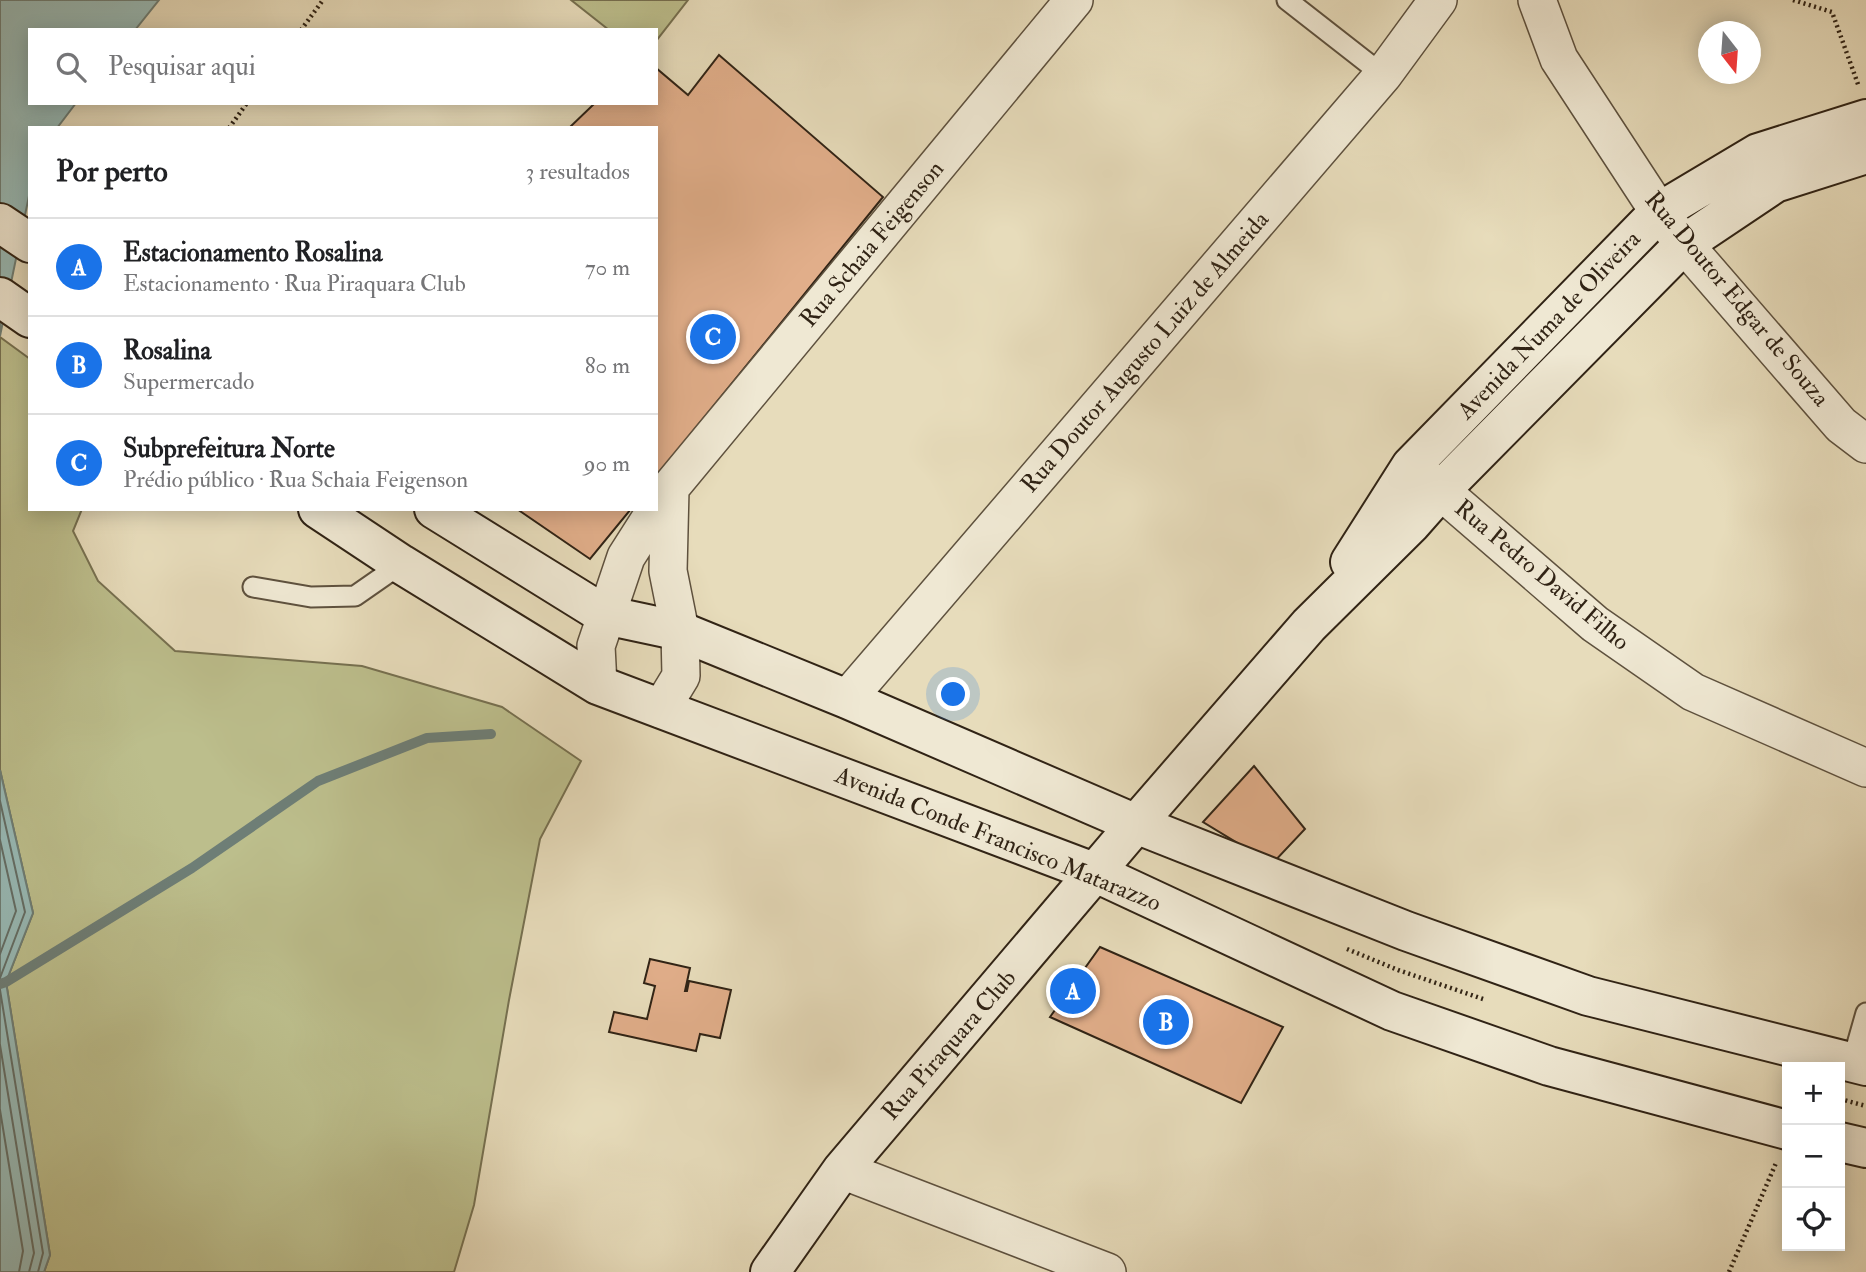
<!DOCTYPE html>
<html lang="pt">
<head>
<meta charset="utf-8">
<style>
  body { margin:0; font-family:"IM FELL Double Pica",serif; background:#f6f6f6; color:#202124 }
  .controls { position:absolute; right:21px; bottom:21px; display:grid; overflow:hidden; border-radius:0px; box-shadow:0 4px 18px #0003 }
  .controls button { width:63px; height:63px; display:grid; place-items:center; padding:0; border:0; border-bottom:2px solid #e0e0e0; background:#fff; color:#202124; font:35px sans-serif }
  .compass { position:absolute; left:1698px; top:21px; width:63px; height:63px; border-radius:50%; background:#fff; box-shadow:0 4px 18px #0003; rotate:163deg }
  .you { position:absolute; left:954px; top:695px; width:24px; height:24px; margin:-18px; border:5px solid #fff; border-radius:50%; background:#1a73e8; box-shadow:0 0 0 10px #1a73e833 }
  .badge { display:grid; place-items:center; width:46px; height:46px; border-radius:50%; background:#1a73e8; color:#fff; font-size:23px; font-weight:700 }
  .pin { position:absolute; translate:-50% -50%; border:4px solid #fff; box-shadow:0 2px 7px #0006 }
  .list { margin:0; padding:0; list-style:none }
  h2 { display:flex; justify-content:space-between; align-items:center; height:91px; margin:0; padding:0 28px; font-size:30px }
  h2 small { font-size:23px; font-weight:400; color:#757577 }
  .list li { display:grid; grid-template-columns:46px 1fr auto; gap:21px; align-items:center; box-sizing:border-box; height:98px; padding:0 28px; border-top:2px solid #e0e0e0 }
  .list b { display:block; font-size:26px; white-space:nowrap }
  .list p { margin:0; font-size:23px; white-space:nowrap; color:#757577 }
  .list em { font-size:23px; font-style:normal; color:#757577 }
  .icon { flex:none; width:38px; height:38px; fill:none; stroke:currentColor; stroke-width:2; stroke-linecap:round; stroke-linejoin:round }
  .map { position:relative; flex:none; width:1866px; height:1272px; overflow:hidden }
  .search { position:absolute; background:#fff; box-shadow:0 4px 18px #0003; left:28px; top:28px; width:630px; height:77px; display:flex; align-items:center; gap:18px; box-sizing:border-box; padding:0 24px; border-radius:0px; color:#757577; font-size:26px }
  .panel { position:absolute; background:#fff; box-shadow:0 4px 18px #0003; left:28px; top:126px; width:630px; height:385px; border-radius:0px }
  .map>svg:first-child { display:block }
  .green { fill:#bcbe8c; stroke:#767050; stroke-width:2 }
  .water { fill:#98bab6; stroke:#6e7e76; stroke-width:2 }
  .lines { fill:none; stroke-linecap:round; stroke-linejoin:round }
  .shore { stroke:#646e66; stroke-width:2 }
  .stream { stroke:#6e7e76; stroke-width:10 }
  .building { fill:#e1ae8a; stroke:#302315; stroke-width:2 }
  .lane-casing { stroke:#5e513e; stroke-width:23 }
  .street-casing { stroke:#5e513e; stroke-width:40 }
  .secondary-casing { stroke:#302315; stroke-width:42 }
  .path { stroke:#302315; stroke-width:4.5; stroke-dasharray:2 3.5; stroke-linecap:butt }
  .lane { stroke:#efe8d3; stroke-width:19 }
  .street { stroke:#efe8d3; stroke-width:37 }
  .secondary { stroke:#efe8d3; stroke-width:38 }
  .labels { text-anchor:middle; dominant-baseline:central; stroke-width:6; stroke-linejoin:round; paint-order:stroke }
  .street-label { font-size:24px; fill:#302315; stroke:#efe8d3 }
</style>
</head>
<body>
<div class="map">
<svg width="1866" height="1272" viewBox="0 0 1866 1272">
  <rect width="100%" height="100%" fill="#e7dcbb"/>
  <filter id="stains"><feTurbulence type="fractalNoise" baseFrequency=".00286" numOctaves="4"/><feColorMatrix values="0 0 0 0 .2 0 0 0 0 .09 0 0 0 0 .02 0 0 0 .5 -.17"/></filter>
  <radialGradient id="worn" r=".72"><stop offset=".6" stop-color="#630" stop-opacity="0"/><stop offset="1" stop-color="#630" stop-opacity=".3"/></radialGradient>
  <!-- green -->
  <path class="green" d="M 571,0 L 688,0 L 656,41 L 656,30 L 609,30 Z
    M 0,337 L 30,359 L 30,509 L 82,509 L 73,531 L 98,581 L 175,651 L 362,666 L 502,707 L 581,761 L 540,839 L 509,1000 L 474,1205 L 454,1272 L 44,1272 L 50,1255 L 6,982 L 33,913 L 0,770 Z"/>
  <!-- water -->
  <path class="water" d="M 0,0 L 159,0 L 135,30 L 30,30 L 30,103 L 76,103 L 57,128 L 30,128 L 30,191 L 0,336 Z
    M 0,770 L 33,913 L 6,982 L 50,1255 L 44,1272 L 0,1272 Z"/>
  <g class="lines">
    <!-- shore -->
    <path class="shore" d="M 0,801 L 25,912 L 0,978
      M 0,840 L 16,911 L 0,954
      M 0,990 L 43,1253 L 38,1272
      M 0,1045 L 34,1253 L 29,1272
      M 0,1110 L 23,1251 L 19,1272"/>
    <!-- stream -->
    <path class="stream" d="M 0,984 L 6,982 L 192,868 L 318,781 L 427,738 L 491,734"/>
  </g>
  <!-- building -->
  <path class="building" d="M 719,55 L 883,197 L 656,477 L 656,128 L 569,128 L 595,103 L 656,103 L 656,68 L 688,95 Z
    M 517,509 L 631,509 L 590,559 Z
    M 1254,766 L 1305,829 L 1272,864 L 1203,822 Z
    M 1100,947 L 1283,1027 L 1241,1103 L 1050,1017 Z
    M 650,959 L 690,968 L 685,991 L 687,991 L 689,981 L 731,990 L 720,1038 L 700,1034 L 696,1051 L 609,1032 L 614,1012 L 647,1019 L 655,986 L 644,983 Z"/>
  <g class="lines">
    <!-- lane casing -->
    <g class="lane-casing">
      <path id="lane" d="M 1287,0 L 1383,75
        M 253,587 L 311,597 L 355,596 L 401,564
        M 1852,1062 L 1866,1013"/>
    </g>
    <!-- street casing -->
    <g class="street-casing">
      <path id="street" d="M 1537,0 L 1559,59 L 1659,212 L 1684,244 L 1841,425 L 1866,444
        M 1419,472 L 1595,624 L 1693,692 L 1866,768
        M 598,685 L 596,646 L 626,557 L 670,488 L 1074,0
        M 847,699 L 1383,75 L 1438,0
        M 661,709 L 681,676 L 680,631 L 668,571 L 670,489
        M 842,1170 L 1107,1272"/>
    </g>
    <!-- secondary casing -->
    <g class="secondary-casing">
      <path id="secondary" d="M 0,223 L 30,243
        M 0,297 L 30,318
        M 318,509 L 401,564 L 598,685 L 1096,873 L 1392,1011 L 1549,1066 L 1787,1130
        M 434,509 L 605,615 L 680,631 L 847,699 L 1136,824 L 1406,931 L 1588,996 L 1866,1066
        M 1350,562 L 1411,466 L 1659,212 L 1758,153 L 1866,119
        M 1840,1142 L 1866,1148
        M 770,1272 L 842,1170 L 1136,824 L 1309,625 L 1411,524 L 1441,490 L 1684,244 L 1775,183 L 1866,154"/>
    </g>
    <!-- path -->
    <path class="path" d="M 1793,0 L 1832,12 L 1859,87
      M 301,30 L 323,0
      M 229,128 L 247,103
      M 1347,949 L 1398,970 L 1483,999
      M 1840,1099 L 1866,1106
      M 1729,1272 L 1776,1163"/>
    <!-- lane -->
    <use href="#lane" class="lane"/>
    <!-- street -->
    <use href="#street" class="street"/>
    <!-- secondary -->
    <use href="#secondary" class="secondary"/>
  </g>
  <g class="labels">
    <!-- street labels -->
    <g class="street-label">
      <text transform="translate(872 244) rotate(-50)">Rua Schaia Feigenson</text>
      <text transform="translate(1737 299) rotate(50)">Rua Doutor Edgar de Souza</text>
      <text transform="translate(1549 325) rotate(-46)">Avenida Numa de Oliveira</text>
      <text transform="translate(1145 352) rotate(-49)">Rua Doutor Augusto Luiz de Almeida</text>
      <text transform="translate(1542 575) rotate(40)">Rua Pedro David Filho</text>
      <text transform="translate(998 839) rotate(22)">Avenida Conde Francisco Matarazzo</text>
      <text transform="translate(949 1045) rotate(-49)">Rua Piraquara Club</text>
    </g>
  </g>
  <rect width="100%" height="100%" filter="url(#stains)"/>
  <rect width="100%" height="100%" fill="url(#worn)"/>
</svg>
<div class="controls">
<button>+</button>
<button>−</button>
<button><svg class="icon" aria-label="locate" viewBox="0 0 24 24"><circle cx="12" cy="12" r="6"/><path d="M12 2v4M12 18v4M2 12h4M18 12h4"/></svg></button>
</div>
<svg class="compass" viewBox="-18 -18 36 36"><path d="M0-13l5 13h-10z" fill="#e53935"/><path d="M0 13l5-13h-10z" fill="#757577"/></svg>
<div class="you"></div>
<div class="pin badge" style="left:1073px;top:991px">A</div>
<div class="pin badge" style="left:1166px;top:1022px">B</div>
<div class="pin badge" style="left:713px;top:337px">C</div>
<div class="search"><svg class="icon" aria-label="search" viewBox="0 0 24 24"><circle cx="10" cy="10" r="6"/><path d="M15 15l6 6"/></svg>Pesquisar aqui</div>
<section class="panel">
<h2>Por perto<small>3 resultados</small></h2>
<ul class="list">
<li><span class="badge">A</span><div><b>Estacionamento Rosalina</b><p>Estacionamento · Rua Piraquara Club</p></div><em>70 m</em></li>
<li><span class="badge">B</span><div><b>Rosalina</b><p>Supermercado</p></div><em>80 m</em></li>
<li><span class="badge">C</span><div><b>Subprefeitura Norte</b><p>Prédio público · Rua Schaia Feigenson</p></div><em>90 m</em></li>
</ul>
</section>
</div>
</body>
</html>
